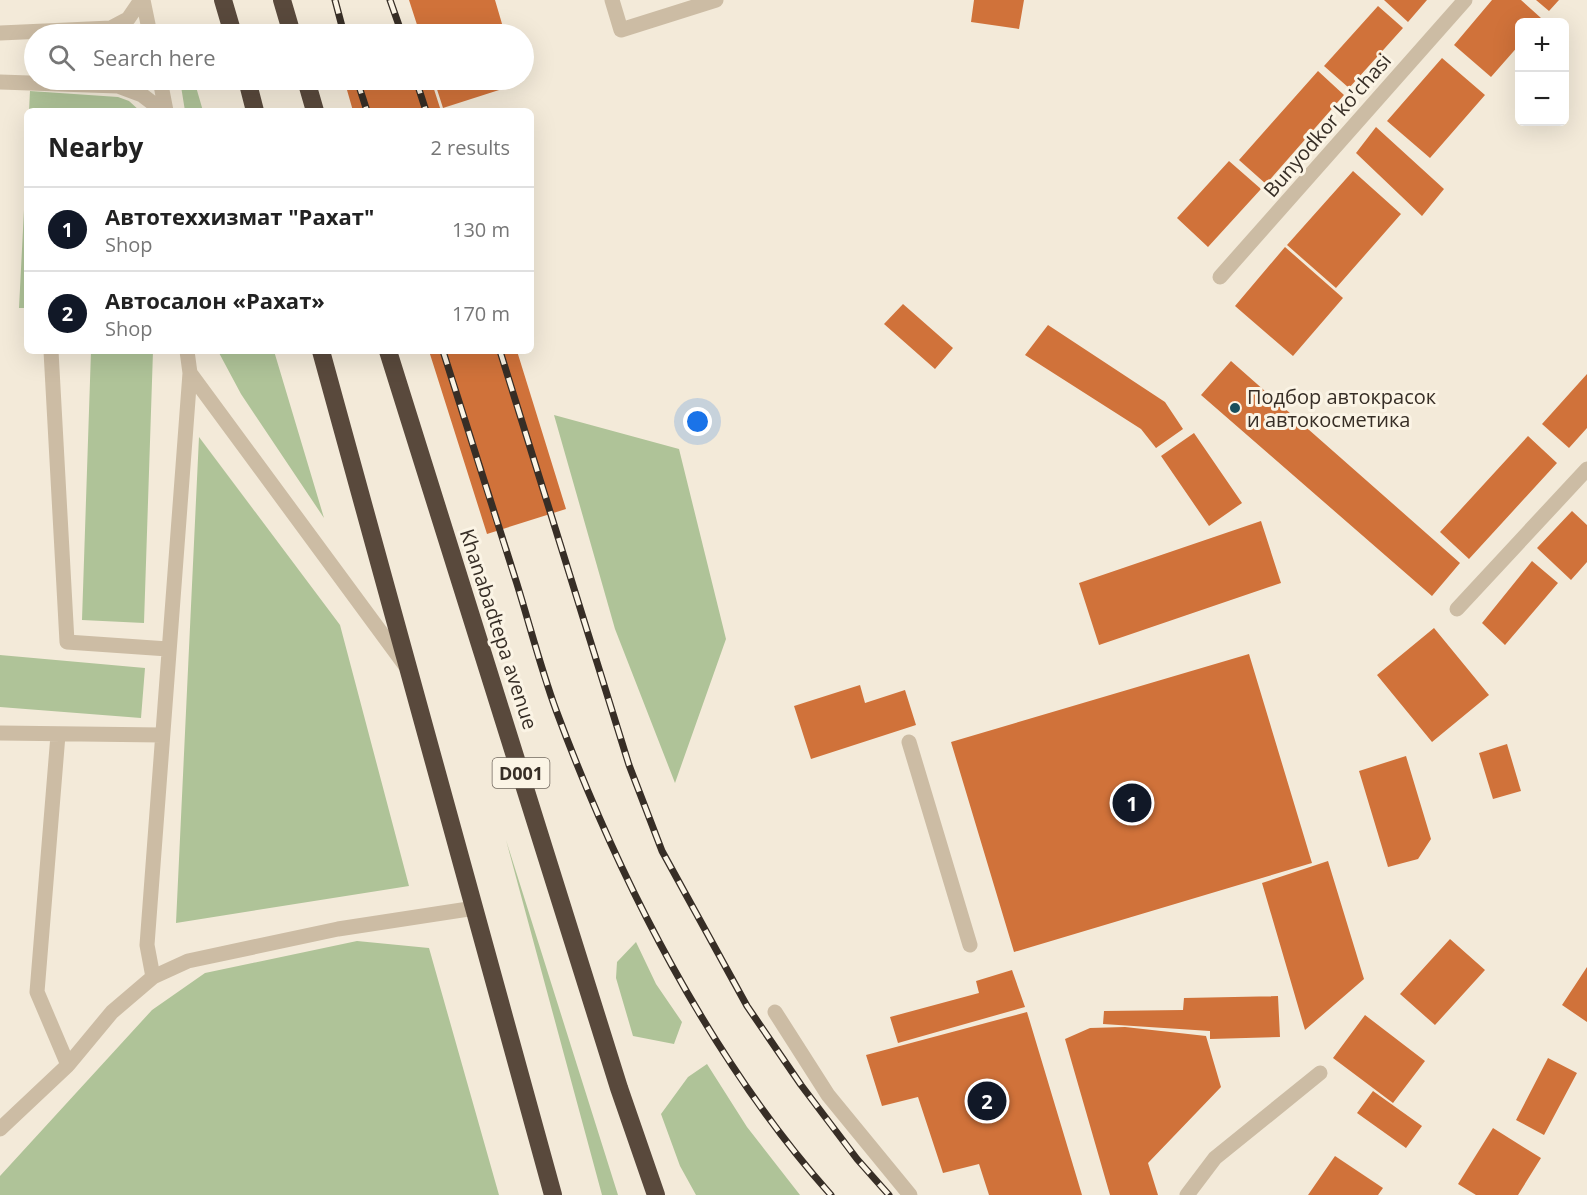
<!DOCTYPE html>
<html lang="en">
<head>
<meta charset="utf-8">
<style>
  body { margin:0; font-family:"Open Sans",sans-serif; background:#f6f6f6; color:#222 }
  .controls { position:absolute; right:18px; top:18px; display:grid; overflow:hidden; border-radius:9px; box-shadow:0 6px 24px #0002 }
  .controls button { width:54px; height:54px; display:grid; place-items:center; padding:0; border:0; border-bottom:2px solid #e0e0e0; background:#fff; color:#222; font:30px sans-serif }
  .you { position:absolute; left:698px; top:422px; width:21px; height:21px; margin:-15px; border:4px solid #fff; border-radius:50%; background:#1a73e8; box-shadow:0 0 0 9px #1a73e833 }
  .badge { display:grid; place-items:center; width:39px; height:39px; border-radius:50%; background:#111827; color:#fff; font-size:20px; font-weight:700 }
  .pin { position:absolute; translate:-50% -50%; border:3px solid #fff; box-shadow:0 2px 6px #0006 }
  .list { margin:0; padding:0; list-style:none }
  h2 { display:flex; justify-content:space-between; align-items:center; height:78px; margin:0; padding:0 24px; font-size:26px }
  h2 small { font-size:20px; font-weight:400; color:#767676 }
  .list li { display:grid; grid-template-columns:39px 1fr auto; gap:18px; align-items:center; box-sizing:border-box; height:84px; padding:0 24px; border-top:2px solid #e0e0e0 }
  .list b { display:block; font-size:22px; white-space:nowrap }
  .list p { margin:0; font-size:20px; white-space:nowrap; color:#767676 }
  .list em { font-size:20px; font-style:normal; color:#767676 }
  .icon { flex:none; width:33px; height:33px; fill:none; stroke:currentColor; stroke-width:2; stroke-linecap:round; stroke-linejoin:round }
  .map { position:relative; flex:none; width:1587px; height:1195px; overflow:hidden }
  .search { position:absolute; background:#fff; box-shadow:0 6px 24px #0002; left:24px; top:24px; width:510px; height:66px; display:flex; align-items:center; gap:15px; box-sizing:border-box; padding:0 21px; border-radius:33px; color:#767676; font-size:22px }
  .panel { position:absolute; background:#fff; box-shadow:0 6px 24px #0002; left:24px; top:108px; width:510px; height:246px; border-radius:9px }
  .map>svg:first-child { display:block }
  .green { fill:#afc398 }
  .building { fill:#d0723a }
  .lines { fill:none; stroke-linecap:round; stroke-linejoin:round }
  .minor { stroke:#ccbca4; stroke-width:15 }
  .highway { stroke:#59493c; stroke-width:18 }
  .rail-casing { stroke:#372e26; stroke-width:7 }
  .rail { stroke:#fbf4e5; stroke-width:4.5; stroke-dasharray:14; stroke-linecap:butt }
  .poi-dot { fill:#184e5c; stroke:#fbf4e5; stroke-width:2 }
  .labels { text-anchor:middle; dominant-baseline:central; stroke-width:6; stroke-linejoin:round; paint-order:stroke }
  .shield { fill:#fbf4e5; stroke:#72695f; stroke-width:1.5 }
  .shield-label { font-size:18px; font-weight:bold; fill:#372e26 }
  .street-label { font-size:20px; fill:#372e26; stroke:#fbf4e5 }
  .poi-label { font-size:20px; fill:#372e26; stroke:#fbf4e5; text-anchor:start }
</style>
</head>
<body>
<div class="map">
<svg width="1587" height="1195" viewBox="0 0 1587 1195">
  <rect width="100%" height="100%" fill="#f3ead9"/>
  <!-- green -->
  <path class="green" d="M 180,80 L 194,80 L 203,111 L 185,111 Z
    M 30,91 L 118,97 L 129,101 L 140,111 L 29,111 Z
    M 27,151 L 27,308 L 19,308 Z
    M 91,351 L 153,351 L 144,623 L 82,620 Z
    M 218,351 L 274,351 L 324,518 L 241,394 Z
    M 554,415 L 679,449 L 726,639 L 675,783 L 615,629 Z
    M 199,437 L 340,625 L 409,886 L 176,923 Z
    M 0,655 L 145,668 L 141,718 L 0,707 Z
    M 506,840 L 618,1195 L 602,1195 Z
    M 357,941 L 429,948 L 499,1195 L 0,1195 L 0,1176 L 152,1010 L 205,973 Z
    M 636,942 L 656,984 L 682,1022 L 674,1044 L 633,1036 L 616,978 L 617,962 Z
    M 707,1064 L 747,1127 L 800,1195 L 696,1195 L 680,1166 L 661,1114 L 688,1077 Z"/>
  <!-- building -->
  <path class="building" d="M 409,0 L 495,0 L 505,34 L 420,34 Z
    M 974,0 L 1024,0 L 1019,29 L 971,22 Z
    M 1384,0 L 1427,0 L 1408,22 Z
    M 1492,0 L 1521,0 L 1541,18 L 1537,22 L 1520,22 L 1520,44 L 1491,77 L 1454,45 Z
    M 1536,0 L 1559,0 L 1549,11 Z
    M 1378,6 L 1403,28 L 1349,88 L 1324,66 Z
    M 1442,58 L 1485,95 L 1430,158 L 1387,121 Z
    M 1318,71 L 1344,95 L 1266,184 L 1239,160 Z
    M 357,80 L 431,80 L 441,111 L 353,111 L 345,83 Z
    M 434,80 L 519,80 L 521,83 L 443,108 Z
    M 1376,127 L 1444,189 L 1422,216 L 1356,153 Z
    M 1229,161 L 1261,189 L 1208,247 L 1177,218 Z
    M 1353,171 L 1401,214 L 1336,288 L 1287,245 Z
    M 1285,247 L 1343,298 L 1293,356 L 1235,306 Z
    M 903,304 L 953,348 L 935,369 L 884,324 Z
    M 1048,325 L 1165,402 L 1183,429 L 1156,448 L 1141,429 L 1025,355 Z
    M 429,351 L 517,351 L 566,509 L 487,534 Z
    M 1231,361 L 1460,563 L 1432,596 L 1201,395 Z
    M 1587,374 L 1587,428 L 1569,448 L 1542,424 Z
    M 1194,433 L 1242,503 L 1209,526 L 1161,456 Z
    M 1528,436 L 1557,463 L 1469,559 L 1440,532 Z
    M 1572,511 L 1587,525 L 1587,562 L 1571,580 L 1537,548 Z
    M 1261,521 L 1281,583 L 1099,645 L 1079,583 Z
    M 1532,561 L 1558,583 L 1505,645 L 1482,623 Z
    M 1434,628 L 1489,695 L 1432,742 L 1377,675 Z
    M 1249,654 L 1312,863 L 1014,952 L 951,742 Z
    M 860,685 L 865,703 L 905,690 L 916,725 L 811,759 L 794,706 Z
    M 1507,744 L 1521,791 L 1493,799 L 1479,753 Z
    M 1406,756 L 1431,839 L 1418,859 L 1388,867 L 1359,771 Z
    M 1328,861 L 1364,979 L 1305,1030 L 1262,883 Z
    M 1450,939 L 1485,970 L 1435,1025 L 1400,994 Z
    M 1587,967 L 1587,1022 L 1562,1005 Z
    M 1012,970 L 1025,1007 L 898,1043 L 890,1017 L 979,993 L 976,981 Z
    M 1278,996 L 1280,1037 L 1210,1039 L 1210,1031 L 1103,1024 L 1104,1011 L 1183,1010 L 1184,998 Z
    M 1027,1012 L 1082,1195 L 989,1195 L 979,1164 L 943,1173 L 918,1097 L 882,1106 L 866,1055 Z
    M 1365,1015 L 1425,1061 L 1393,1103 L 1333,1058 Z
    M 1125,1027 L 1206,1036 L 1221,1087 L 1148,1163 L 1158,1195 L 1110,1195 L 1065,1039 L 1090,1028 Z
    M 1548,1058 L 1577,1073 L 1544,1135 L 1516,1120 Z
    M 1373,1091 L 1422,1126 L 1406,1148 L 1357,1113 Z
    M 1493,1128 L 1541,1158 L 1518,1195 L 1476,1195 L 1458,1184 Z
    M 1335,1156 L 1383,1188 L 1378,1195 L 1308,1195 Z"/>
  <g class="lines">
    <!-- minor -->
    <path class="minor" d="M 143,0 L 150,34
      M 612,0 L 621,30 L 716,0
      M 0,33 L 111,28 L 128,19 L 141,0
      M 160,80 L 166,111
      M 0,82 L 118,86 L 142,95 L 163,111
      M 1220,277 L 1465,0
      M 51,351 L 67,642 L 168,649
      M 190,373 L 405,665
      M 1457,609 L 1587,469
      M 0,733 L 162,735
      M 58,735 L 37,992 L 68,1065
      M 909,742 L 970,945
      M 153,977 L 188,961 L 338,929 L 475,908
      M 775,1012 L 828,1095 L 910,1195
      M 0,1129 L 68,1065 L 112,1012 L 153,977 L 147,945 L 190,373 L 187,351
      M 1187,1195 L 1215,1158 L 1320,1073"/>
    <!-- highway -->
    <path class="highway" d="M 223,0 L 233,34
      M 282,0 L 292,34
      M 247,80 L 255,111
      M 306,80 L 315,111
      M 321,351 L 553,1195
      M 388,351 L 619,1088 L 656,1195"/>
    <!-- rail casing -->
    <g class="rail-casing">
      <path id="rail" d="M 335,0 L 344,34
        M 390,0 L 402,34
        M 357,80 L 367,111
        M 416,80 L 426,111
        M 443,351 C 468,429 492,507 517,584 C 530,626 541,669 556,710 C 619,880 710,1059 831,1195
        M 500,351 L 629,765 L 662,851 L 747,1006 L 801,1085 L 857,1159 L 889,1195"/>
    </g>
    <!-- rail -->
    <use href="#rail" class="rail"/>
  </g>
  <!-- markers -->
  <circle class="poi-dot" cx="1235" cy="408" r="6"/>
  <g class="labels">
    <!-- shield labels -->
    <rect class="shield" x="492.5" y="758" width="57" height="30" rx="4.5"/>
    <g class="shield-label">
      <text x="521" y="773">D001</text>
    </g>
    <!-- street labels -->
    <g class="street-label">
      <text transform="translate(1327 125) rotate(-49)">Bunyodkor ko'chasi</text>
      <text transform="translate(499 629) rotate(72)">Khanabadtepa avenue</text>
    </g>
    <!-- poi labels -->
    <g class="poi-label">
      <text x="1247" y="396">Подбор автокрасок<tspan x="1247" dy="23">и автокосметика</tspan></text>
    </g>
  </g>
</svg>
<div class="controls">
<button>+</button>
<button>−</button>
</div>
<div class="you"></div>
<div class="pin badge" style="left:1132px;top:803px">1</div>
<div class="pin badge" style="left:987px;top:1101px">2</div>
<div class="search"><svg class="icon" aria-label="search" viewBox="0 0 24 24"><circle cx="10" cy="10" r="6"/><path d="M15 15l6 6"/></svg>Search here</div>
<section class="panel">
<h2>Nearby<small>2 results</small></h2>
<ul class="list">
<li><span class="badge">1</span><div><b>Автотеххизмат &quot;Рахат&quot;</b><p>Shop</p></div><em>130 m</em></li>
<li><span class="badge">2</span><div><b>Автосалон «Рахат»</b><p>Shop</p></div><em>170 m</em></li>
</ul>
</section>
</div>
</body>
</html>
